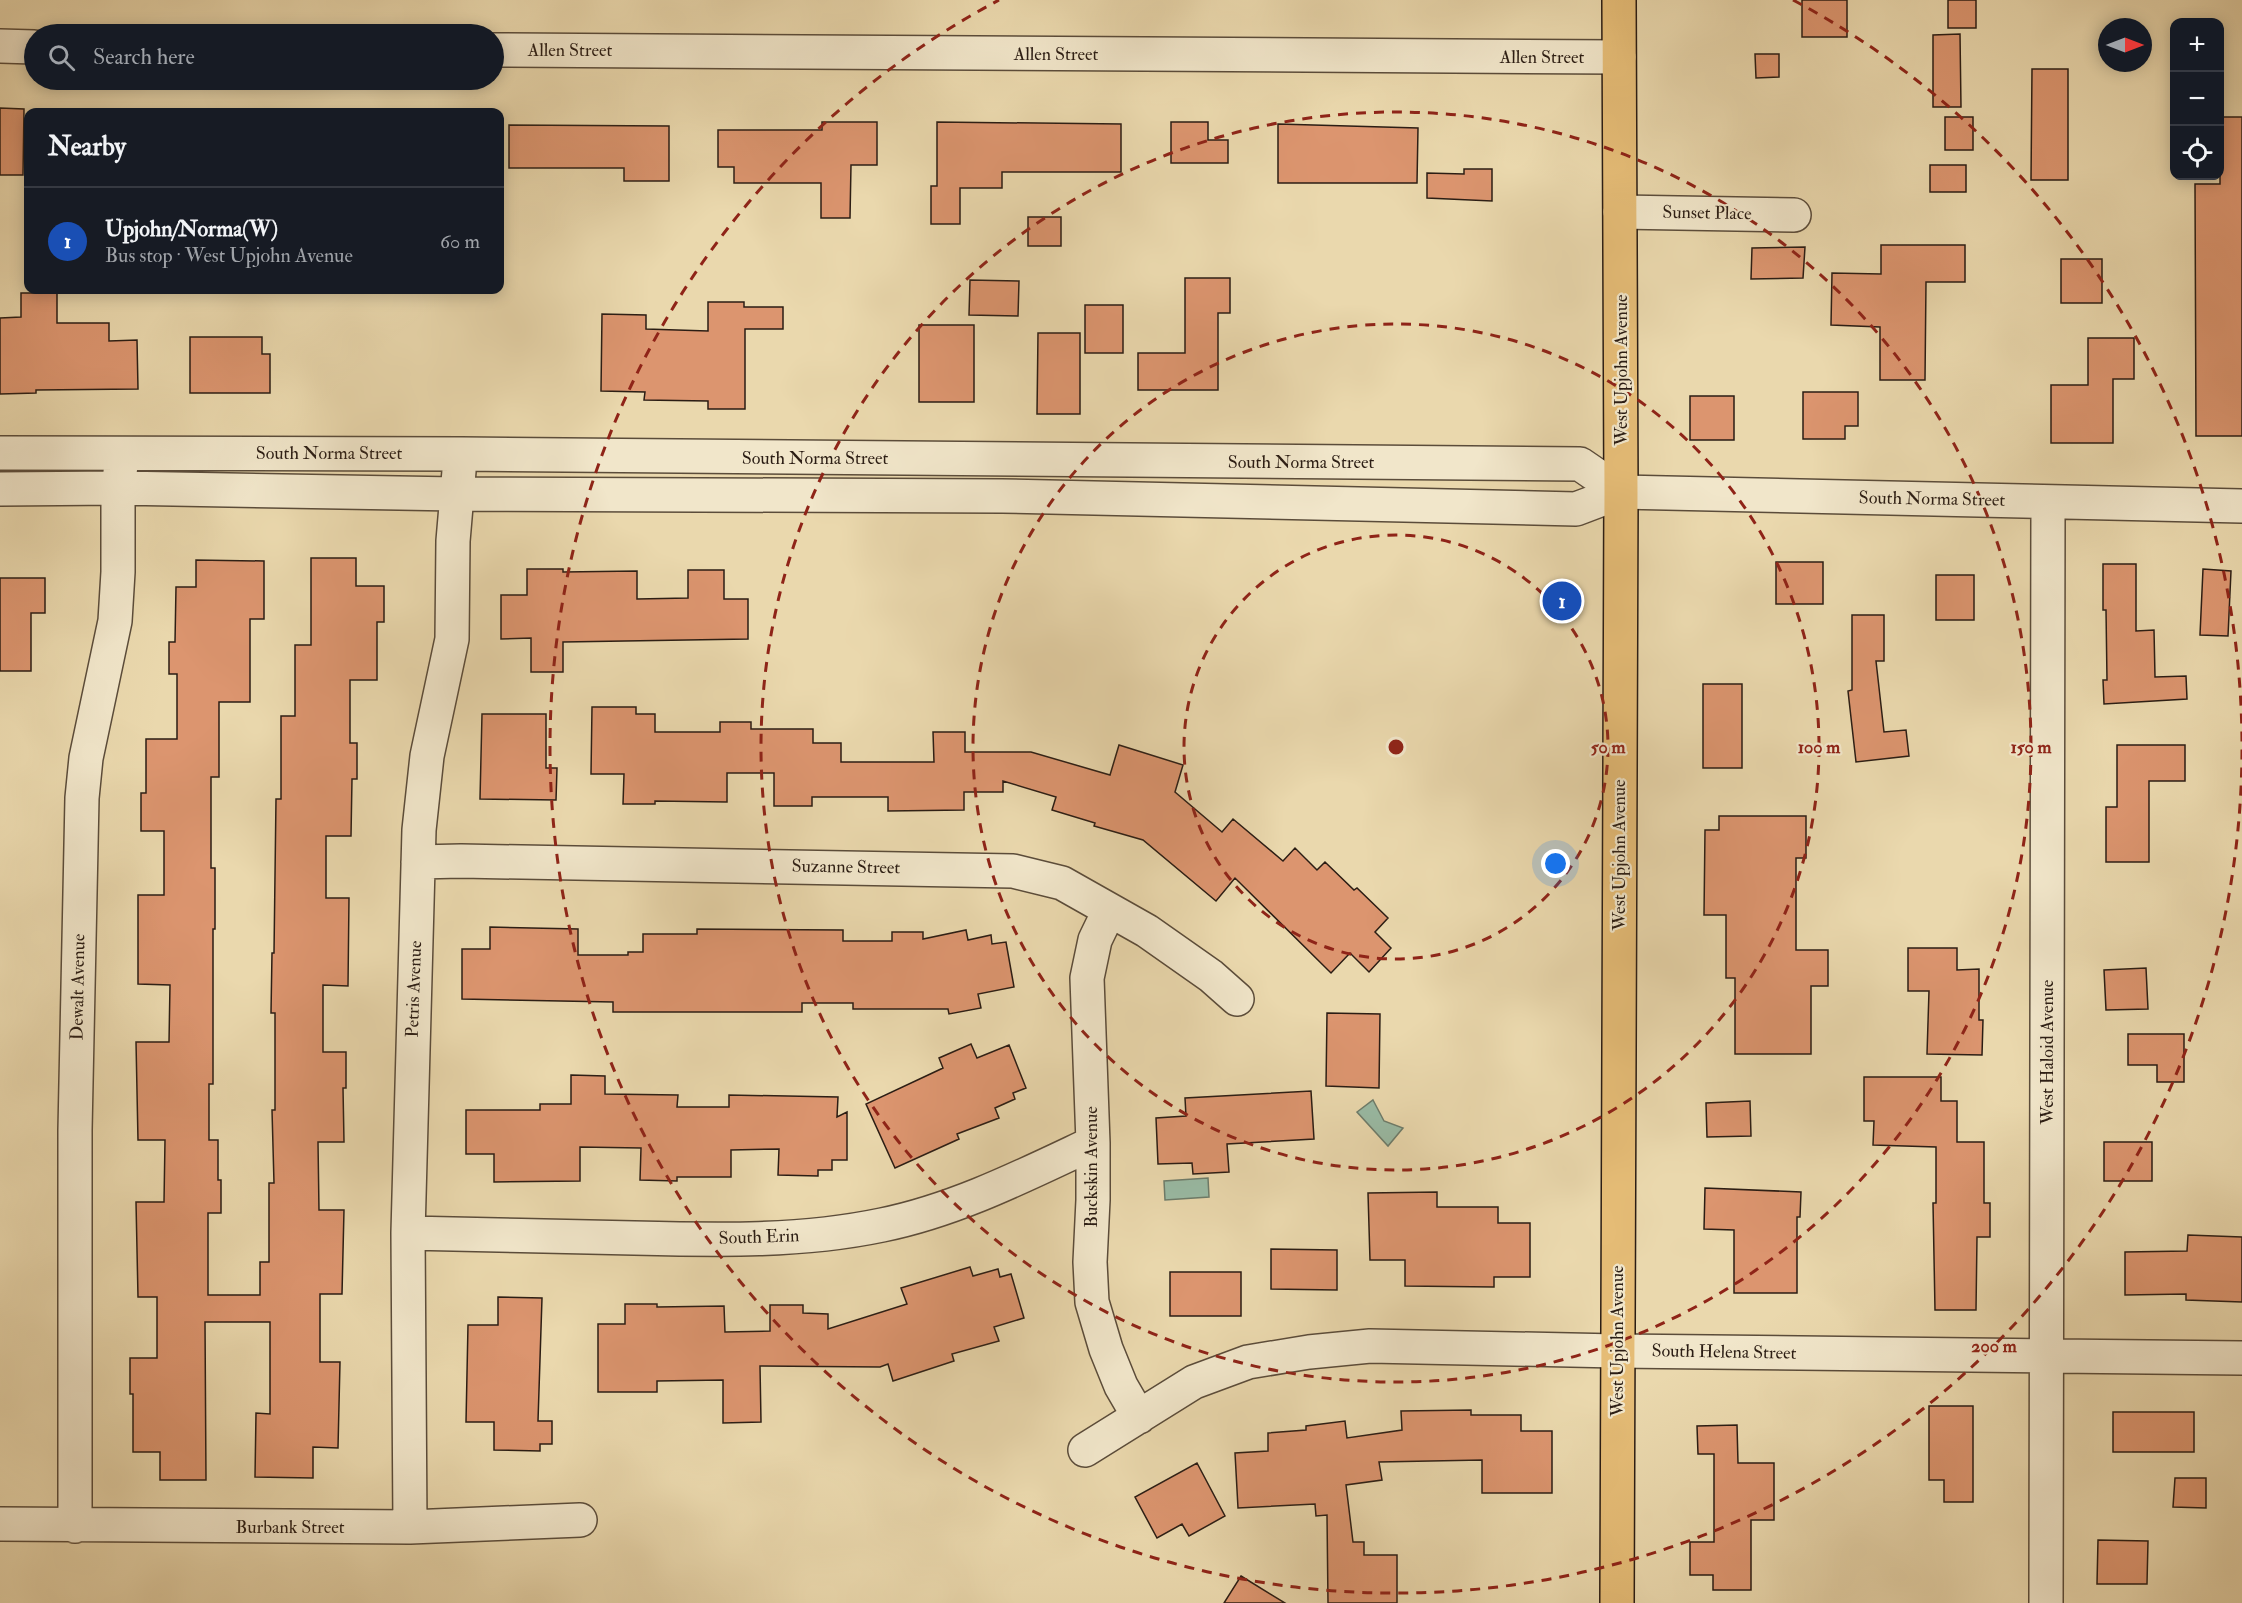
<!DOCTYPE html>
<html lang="en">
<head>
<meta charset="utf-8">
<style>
  body { margin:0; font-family:"IM FELL Double Pica",serif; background:#242831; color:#f1f3f6 }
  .controls { position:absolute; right:18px; top:18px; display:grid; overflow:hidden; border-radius:12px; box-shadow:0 3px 15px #0003 }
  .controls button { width:54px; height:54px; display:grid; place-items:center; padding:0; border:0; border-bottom:2px solid #363941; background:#171b24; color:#f1f3f6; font:30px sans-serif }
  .compass { position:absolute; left:2098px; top:18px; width:54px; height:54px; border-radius:50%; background:#171b24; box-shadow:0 3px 15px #0003; rotate:90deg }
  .you { position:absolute; left:1556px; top:864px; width:21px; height:21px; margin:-15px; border:4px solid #fff; border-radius:50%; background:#1a73e8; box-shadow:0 0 0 9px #1a73e833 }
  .badge { display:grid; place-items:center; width:39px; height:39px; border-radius:50%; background:#c59692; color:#fff; font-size:20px; font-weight:700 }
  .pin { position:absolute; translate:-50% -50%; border:3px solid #fff; box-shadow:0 2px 6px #0006 }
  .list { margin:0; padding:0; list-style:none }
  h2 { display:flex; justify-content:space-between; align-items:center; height:78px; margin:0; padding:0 24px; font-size:26px }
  h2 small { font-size:20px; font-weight:400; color:#9ea1a6 }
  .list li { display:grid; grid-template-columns:39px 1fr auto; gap:18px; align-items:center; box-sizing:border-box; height:108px; padding:0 24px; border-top:2px solid #363941 }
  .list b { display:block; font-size:22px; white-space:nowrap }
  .list p { margin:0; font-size:20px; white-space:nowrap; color:#9ea1a6 }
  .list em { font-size:20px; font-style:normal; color:#9ea1a6 }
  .icon { flex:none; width:33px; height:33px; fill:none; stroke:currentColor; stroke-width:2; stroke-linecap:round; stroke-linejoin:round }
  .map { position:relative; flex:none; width:2242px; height:1603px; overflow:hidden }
  .search { position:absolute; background:#171b24; box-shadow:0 3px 15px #0003; left:24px; top:24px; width:480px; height:66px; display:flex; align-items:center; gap:15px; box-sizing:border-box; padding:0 21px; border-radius:33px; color:#9ea1a6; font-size:22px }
  .panel { position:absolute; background:#171b24; box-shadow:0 3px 15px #0003; left:24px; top:108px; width:480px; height:186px; border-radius:12px }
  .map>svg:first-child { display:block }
  .water { fill:#99bba5; stroke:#6d7c6b; stroke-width:1.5 }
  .building { fill:#dc956f; stroke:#2b1d14; stroke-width:1.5 }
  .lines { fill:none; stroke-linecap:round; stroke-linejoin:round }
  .minor-casing { stroke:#5b4c3a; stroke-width:36 }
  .major-casing { stroke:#2b1d14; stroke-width:36 }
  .minor { stroke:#f1e6ca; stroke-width:33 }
  .major { stroke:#e5bc76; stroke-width:33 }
  .ring { fill:none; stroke:#8f2418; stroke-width:3; stroke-dasharray:10 8 }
  .labels { text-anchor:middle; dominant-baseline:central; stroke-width:4.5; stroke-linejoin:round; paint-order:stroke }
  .street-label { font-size:18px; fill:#2b1d14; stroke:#f1e6ca }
  .centre { fill:#8f2418; stroke:#f1e6ca; stroke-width:3 }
  .ring-label { font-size:18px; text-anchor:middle; font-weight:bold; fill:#8f2418; stroke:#f1e6ca; stroke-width:4.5; stroke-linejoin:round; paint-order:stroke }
</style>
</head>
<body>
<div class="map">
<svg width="2242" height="1603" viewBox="0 0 2242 1603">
  <rect width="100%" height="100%" fill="#ead8ad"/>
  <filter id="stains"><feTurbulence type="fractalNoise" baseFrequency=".00333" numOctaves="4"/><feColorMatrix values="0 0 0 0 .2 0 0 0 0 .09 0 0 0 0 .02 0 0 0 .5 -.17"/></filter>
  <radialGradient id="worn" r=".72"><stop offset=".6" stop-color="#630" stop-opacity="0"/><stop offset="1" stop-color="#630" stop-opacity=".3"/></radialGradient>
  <!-- water -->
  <path class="water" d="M 1373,1100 L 1384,1121 L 1403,1128 L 1388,1146 L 1357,1112 Z
    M 1208,1178 L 1209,1197 L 1165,1200 L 1164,1181 Z"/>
  <!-- building -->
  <path class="building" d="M 1802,0 L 1847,0 L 1847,37 L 1802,37 Z
    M 1948,0 L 1976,0 L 1976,28 L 1948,28 Z
    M 1960,34 L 1961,107 L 1933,107 L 1933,35 Z
    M 1755,54 L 1779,54 L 1779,77 L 1756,78 Z
    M 2032,69 L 2068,69 L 2068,180 L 2031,180 Z
    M 0,108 L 24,109 L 23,175 L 0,175 Z
    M 1945,117 L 1973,117 L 1973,150 L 1945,150 Z
    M 2220,117 L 2242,117 L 2242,436 L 2196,436 L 2195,184 L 2220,184 Z
    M 822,122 L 877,122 L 877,165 L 851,165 L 850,218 L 821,218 L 821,183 L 734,183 L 734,167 L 718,167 L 718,130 L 822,130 Z
    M 937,122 L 1121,124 L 1121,172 L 1002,172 L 1002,188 L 960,188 L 960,224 L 931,224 L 931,186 L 937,186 Z
    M 1171,122 L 1208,122 L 1208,140 L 1228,140 L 1228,163 L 1171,163 Z
    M 1278,124 L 1418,128 L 1417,183 L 1278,183 Z
    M 509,125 L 669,126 L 669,181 L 624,181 L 624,168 L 509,168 Z
    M 1930,165 L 1966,165 L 1966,192 L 1930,192 Z
    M 1464,169 L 1492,169 L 1492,201 L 1427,198 L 1427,173 L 1464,174 Z
    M 1028,217 L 1061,217 L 1061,246 L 1028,246 Z
    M 1881,245 L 1965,245 L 1965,282 L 1926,282 L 1925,380 L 1880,380 L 1880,327 L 1831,325 L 1832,273 L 1881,274 Z
    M 1805,247 L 1803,278 L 1751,279 L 1752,248 Z
    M 2061,259 L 2102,259 L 2102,303 L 2061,303 Z
    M 1185,278 L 1230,278 L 1230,313 L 1218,313 L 1218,390 L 1138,390 L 1138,353 L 1185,353 Z
    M 970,280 L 1019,281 L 1018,316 L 969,315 Z
    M 21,293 L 57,293 L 57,323 L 109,323 L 109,341 L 137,340 L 138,389 L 36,390 L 36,393 L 0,394 L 0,318 L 21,317 Z
    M 708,302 L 744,302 L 744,307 L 783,307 L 783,329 L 745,329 L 745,409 L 708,409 L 708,401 L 644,400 L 645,392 L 601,391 L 602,314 L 646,315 L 646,329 L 708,331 Z
    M 1085,305 L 1123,305 L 1123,353 L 1085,353 Z
    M 919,325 L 974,325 L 974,402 L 919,402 Z
    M 1038,333 L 1080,333 L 1080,414 L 1037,414 Z
    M 190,337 L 262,337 L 262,354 L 270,354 L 270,393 L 190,393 Z
    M 2088,338 L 2134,338 L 2134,379 L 2113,379 L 2113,443 L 2051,443 L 2051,385 L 2088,385 Z
    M 1803,392 L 1858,392 L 1858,426 L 1845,426 L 1845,439 L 1803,439 Z
    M 1690,396 L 1734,396 L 1734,440 L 1690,440 Z
    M 311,558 L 356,558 L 356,586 L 384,586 L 384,622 L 377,622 L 377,680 L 350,680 L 350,743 L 357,743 L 357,779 L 352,779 L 351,836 L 326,836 L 326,898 L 349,898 L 348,986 L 323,985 L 323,1052 L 346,1052 L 346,1088 L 343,1088 L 344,1142 L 318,1142 L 319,1210 L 344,1210 L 342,1294 L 320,1294 L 320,1362 L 340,1362 L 338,1448 L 313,1447 L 313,1478 L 255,1477 L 256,1413 L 270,1414 L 270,1322 L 205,1322 L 206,1480 L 160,1480 L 160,1452 L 133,1452 L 133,1394 L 130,1394 L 130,1358 L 157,1358 L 157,1297 L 138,1297 L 136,1202 L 164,1202 L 165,1140 L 138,1140 L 136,1042 L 169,1042 L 170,985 L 138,984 L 138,895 L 164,895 L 164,831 L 141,831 L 141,793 L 146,793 L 146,739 L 177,739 L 177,674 L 169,674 L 169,642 L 175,642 L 176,587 L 196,587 L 196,560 L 264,561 L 264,619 L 250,619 L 250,702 L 219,702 L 219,777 L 211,777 L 211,868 L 215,868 L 215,929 L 213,929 L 213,1084 L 209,1084 L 209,1140 L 218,1140 L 218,1180 L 221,1180 L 221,1213 L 208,1213 L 208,1295 L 260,1295 L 260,1262 L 269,1262 L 269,1183 L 274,1183 L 272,1110 L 275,1110 L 275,1013 L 271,1013 L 272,953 L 274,953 L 276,799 L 281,799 L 281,716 L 295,716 L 295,645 L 311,645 Z
    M 1776,562 L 1823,562 L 1823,604 L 1776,604 Z
    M 2103,564 L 2136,564 L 2136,631 L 2154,630 L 2155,677 L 2186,676 L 2187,699 L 2104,704 L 2103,680 L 2107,680 L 2106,610 L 2103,610 Z
    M 527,569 L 563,569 L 563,572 L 637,571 L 637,599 L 688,598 L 688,570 L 724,570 L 724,599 L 748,599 L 748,639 L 563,642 L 563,672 L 531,672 L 531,638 L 501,639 L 501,595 L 527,595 Z
    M 2203,569 L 2231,571 L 2228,636 L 2200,635 Z
    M 1936,575 L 1974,575 L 1974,620 L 1936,620 Z
    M 0,578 L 45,578 L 45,613 L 31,613 L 31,671 L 0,671 Z
    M 1852,615 L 1884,615 L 1884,661 L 1876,661 L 1884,732 L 1906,730 L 1909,756 L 1856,762 L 1848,691 L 1852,690 Z
    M 1703,684 L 1742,684 L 1742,768 L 1703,768 Z
    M 592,707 L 636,707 L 636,714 L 655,714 L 655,732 L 720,732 L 720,722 L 751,722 L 751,729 L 813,729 L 813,743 L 841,743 L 841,762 L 934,762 L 933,732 L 965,732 L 965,752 L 1031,752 L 1110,775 L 1119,745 L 1183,765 L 1175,792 L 1222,832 L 1233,819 L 1283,861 L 1295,848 L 1317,870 L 1325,862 L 1354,890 L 1357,888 L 1388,918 L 1375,932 L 1391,948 L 1369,972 L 1350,953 L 1331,973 L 1235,878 L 1216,901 L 1143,840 L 1094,826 L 1095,823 L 1052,810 L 1056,797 L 1003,781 L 1003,792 L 964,792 L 964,810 L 888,811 L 888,797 L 812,797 L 812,806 L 774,806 L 774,773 L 727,773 L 727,802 L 655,801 L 655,804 L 623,804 L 624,774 L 591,774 Z
    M 482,714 L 546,714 L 546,768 L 557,768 L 556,800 L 480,799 Z
    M 2117,745 L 2185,745 L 2185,781 L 2149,781 L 2149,862 L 2106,862 L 2106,807 L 2117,807 Z
    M 1719,816 L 1806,816 L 1806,858 L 1796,858 L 1796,950 L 1828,950 L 1828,986 L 1811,986 L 1811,1054 L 1735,1054 L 1735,978 L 1726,978 L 1726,915 L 1704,915 L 1705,830 L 1719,830 Z
    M 490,927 L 578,929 L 578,955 L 628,955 L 628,952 L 643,952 L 643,934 L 697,934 L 697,929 L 843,930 L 843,941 L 892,941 L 892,932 L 923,932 L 923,939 L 966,930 L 968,940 L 991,935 L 992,944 L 1006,942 L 1014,987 L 978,994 L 981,1008 L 949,1014 L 948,1009 L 853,1009 L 853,1003 L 802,1003 L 802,1012 L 613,1012 L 613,1002 L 462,999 L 462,949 L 490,949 Z
    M 1908,948 L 1957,948 L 1957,970 L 1979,969 L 1979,1020 L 1983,1020 L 1982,1055 L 1927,1054 L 1929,991 L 1908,991 Z
    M 2146,968 L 2148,1009 L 2106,1010 L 2104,970 Z
    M 1327,1013 L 1380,1014 L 1379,1088 L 1326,1086 Z
    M 2128,1034 L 2184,1034 L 2184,1082 L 2157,1082 L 2157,1065 L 2128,1065 Z
    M 971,1044 L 977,1058 L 1009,1045 L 1026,1088 L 1013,1093 L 1015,1099 L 995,1108 L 999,1118 L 957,1134 L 959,1139 L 895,1168 L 866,1104 L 943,1068 L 939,1058 Z
    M 571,1075 L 605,1076 L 605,1094 L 678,1095 L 677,1107 L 729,1107 L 729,1095 L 838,1097 L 837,1117 L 847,1112 L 847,1160 L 832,1160 L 832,1170 L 818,1170 L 818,1176 L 778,1175 L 779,1149 L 731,1150 L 731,1177 L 677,1177 L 677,1181 L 640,1180 L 641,1148 L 580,1147 L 580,1181 L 494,1182 L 494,1154 L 466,1154 L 466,1110 L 540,1110 L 540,1104 L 571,1104 Z
    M 1864,1077 L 1941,1077 L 1941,1101 L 1957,1101 L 1957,1142 L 1984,1142 L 1984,1203 L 1990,1203 L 1990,1237 L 1977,1237 L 1976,1310 L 1935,1310 L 1933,1203 L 1936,1203 L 1936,1147 L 1873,1145 L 1874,1121 L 1864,1121 Z
    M 1311,1091 L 1314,1139 L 1227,1144 L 1229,1172 L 1193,1174 L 1192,1163 L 1158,1164 L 1156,1118 L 1186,1116 L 1185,1098 Z
    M 1750,1101 L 1751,1136 L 1707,1137 L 1706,1103 Z
    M 2104,1142 L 2152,1142 L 2152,1181 L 2104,1181 Z
    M 1705,1188 L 1801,1192 L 1800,1217 L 1797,1217 L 1797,1293 L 1734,1293 L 1734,1230 L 1704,1229 Z
    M 1437,1192 L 1437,1207 L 1498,1207 L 1498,1223 L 1530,1223 L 1530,1277 L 1494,1277 L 1494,1287 L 1405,1286 L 1405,1260 L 1370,1260 L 1368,1193 Z
    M 2188,1235 L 2242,1237 L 2242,1302 L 2186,1300 L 2186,1294 L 2125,1295 L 2125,1252 L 2187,1251 Z
    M 1271,1249 L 1337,1250 L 1337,1290 L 1271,1289 Z
    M 970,1267 L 973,1276 L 998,1269 L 1000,1277 L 1011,1274 L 1024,1318 L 994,1327 L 999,1341 L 952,1354 L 954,1361 L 893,1381 L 888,1364 L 880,1367 L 760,1366 L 761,1422 L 723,1423 L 723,1380 L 657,1381 L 657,1392 L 598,1392 L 598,1324 L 625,1324 L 625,1304 L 657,1304 L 657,1307 L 724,1306 L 725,1332 L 770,1331 L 770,1305 L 803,1305 L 803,1313 L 828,1314 L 828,1329 L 907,1304 L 901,1288 Z
    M 1170,1272 L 1241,1272 L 1241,1316 L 1170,1316 Z
    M 498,1297 L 542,1298 L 538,1421 L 552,1421 L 552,1444 L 540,1444 L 540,1451 L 494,1450 L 494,1422 L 466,1422 L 468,1325 L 498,1325 Z
    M 1929,1406 L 1973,1406 L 1973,1502 L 1944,1502 L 1944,1480 L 1929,1480 Z
    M 1471,1410 L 1471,1415 L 1521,1415 L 1521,1431 L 1552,1431 L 1552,1493 L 1482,1493 L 1482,1460 L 1379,1462 L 1382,1480 L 1346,1485 L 1353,1542 L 1364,1542 L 1364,1555 L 1397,1555 L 1397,1603 L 1328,1603 L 1327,1515 L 1316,1516 L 1315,1504 L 1238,1508 L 1235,1453 L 1268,1451 L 1268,1433 L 1306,1430 L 1306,1426 L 1345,1421 L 1347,1438 L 1402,1430 L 1401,1411 Z
    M 2113,1412 L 2194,1412 L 2194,1452 L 2113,1452 Z
    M 1737,1425 L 1738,1463 L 1774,1463 L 1774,1520 L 1751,1520 L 1751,1590 L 1713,1590 L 1713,1575 L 1690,1575 L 1690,1542 L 1714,1542 L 1714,1454 L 1698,1454 L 1697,1426 Z
    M 1197,1463 L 1225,1516 L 1189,1536 L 1182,1524 L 1157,1538 L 1135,1497 Z
    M 2175,1478 L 2206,1478 L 2206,1508 L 2173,1507 Z
    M 2098,1540 L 2148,1541 L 2147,1584 L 2097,1584 Z
    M 1241,1576 L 1285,1603 L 1224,1603 Z"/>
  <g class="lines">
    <!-- minor casing -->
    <g class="minor-casing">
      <path id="minor" d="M 0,46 L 34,47
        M 494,50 L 1619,57
        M 1620,212 L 1794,215
        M 0,453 L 462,454 L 1580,464 L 1621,492
        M 0,489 L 118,488 L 456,494 L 1002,496 L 1576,509 L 1621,492 L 2242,506
        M 418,862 L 461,861 L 1013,871 L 1062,883 L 1147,931 L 1211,976 L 1237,999
        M 1109,911 L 1095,940 L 1087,978 L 1093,1143 L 1093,1200 L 1090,1262 L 1092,1302 L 1106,1349 L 1121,1386 L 1139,1417
        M 408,1233 C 483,1235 559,1236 634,1238 C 717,1240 801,1242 882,1225 C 956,1210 1025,1175 1093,1143
        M 1085,1450 L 1194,1382 L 1248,1362 L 1309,1352 L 1370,1346 L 1617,1351 L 2242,1358
        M 0,1524 L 410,1527 L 580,1520
        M 75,1526 L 75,1130 L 82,798 L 86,758 L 115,621 L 118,572 L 118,488 L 121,465
        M 410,1527 L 408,1233 L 419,830 L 427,756 L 452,639 L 453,541 L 459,471
        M 2046,1603 L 2048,502"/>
    </g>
    <!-- major casing -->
    <g class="major-casing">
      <path id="major" d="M 1617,1603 L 1621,492 L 1619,0"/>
    </g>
    <!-- minor -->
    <use href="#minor" class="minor"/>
    <!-- major -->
    <use href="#major" class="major"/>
  </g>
  <!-- distance rings -->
  <g class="ring">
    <circle cx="1396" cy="747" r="212"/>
    <circle cx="1396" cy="747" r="423"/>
    <circle cx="1396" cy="747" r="635"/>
    <path d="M1793 0A846 846 0 1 1 999 0"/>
  </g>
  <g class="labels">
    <!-- street labels -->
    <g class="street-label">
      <text x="570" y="50">Allen Street</text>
      <text x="1056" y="54">Allen Street</text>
      <text x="1542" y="57">Allen Street</text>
      <text transform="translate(1707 213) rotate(1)">Sunset Place</text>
      <text transform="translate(1621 370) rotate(-90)">West Upjohn Avenue</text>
      <text x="329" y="453">South Norma Street</text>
      <text x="815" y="458">South Norma Street</text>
      <text x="1301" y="462">South Norma Street</text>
      <text transform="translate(1932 499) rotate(1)">South Norma Street</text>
      <text transform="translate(1619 855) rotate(-90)">West Upjohn Avenue</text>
      <text transform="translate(846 867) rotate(1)">Suzanne Street</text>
      <text transform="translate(78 987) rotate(-89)">Dewalt Avenue</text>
      <text transform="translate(414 989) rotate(-88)">Petris Avenue</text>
      <text transform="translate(2047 1052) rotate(-90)">West Haloid Avenue</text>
      <text transform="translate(1091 1167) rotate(-90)">Buckskin Avenue</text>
      <text transform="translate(759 1237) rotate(-2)">South Erin</text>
      <text transform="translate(1617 1341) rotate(-90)">West Upjohn Avenue</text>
      <text transform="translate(1724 1352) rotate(1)">South Helena Street</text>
      <text x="290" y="1527">Burbank Street</text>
    </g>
  </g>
  <circle cx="1396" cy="747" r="9" class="centre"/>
  <g class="ring-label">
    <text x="1608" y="753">50 m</text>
    <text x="1819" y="753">100 m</text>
    <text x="2031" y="753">150 m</text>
    <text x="1994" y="1352">200 m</text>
  </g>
  <rect width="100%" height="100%" filter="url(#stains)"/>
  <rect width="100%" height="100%" fill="url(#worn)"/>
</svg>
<div class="controls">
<button>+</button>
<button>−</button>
<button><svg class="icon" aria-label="locate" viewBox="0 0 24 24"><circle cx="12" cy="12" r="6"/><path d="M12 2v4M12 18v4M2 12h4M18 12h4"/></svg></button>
</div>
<svg class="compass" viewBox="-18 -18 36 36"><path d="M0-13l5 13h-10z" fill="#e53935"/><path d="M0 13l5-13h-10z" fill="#9ea1a6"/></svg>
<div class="you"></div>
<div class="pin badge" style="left:1562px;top:601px;background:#1a4fb4">1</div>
<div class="search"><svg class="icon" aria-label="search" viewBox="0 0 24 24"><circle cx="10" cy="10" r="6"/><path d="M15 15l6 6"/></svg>Search here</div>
<section class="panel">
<h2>Nearby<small></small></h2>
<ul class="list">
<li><span class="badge" style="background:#1a4fb4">1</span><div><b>Upjohn/Norma(W)</b><p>Bus stop · West Upjohn Avenue</p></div><em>60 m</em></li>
</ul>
</section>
</div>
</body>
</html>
